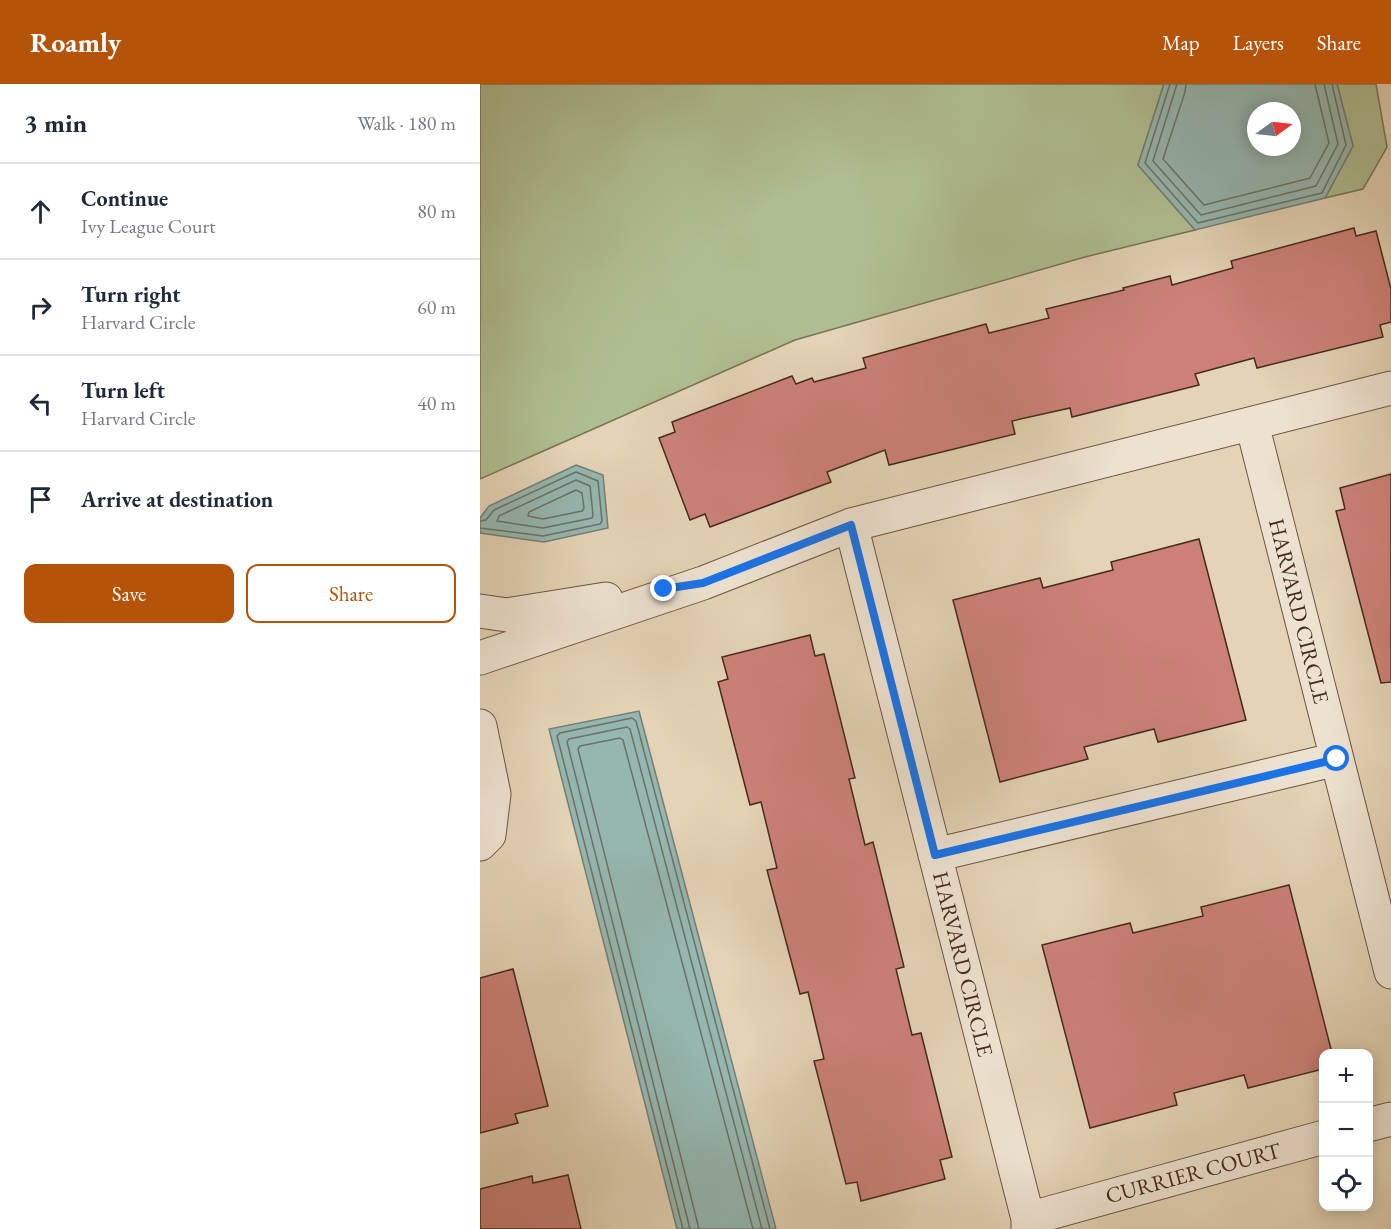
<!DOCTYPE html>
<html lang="en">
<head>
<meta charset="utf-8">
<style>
  body { margin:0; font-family:"EB Garamond",serif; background:#f2f2f3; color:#1f2937 }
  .controls { position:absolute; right:18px; bottom:18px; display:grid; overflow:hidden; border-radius:12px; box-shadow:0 3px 15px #0003 }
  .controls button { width:54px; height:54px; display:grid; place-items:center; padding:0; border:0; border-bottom:2px solid #e0e1e3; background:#fff; color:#1f2937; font:30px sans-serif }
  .compass { position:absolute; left:767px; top:18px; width:54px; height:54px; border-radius:50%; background:#fff; box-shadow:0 3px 15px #0003; rotate:75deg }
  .stop { position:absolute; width:18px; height:18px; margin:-14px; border:4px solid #1a73e8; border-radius:50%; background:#fff }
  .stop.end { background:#1a73e8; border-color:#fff; box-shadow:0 2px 6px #0008 }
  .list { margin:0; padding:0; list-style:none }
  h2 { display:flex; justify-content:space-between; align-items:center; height:78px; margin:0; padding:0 24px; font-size:26px }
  h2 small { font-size:20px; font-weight:400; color:#747a83 }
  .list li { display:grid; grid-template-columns:39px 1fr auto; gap:18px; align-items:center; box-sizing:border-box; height:96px; padding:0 24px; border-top:2px solid #e0e1e3 }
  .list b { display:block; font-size:22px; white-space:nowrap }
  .list p { margin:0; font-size:20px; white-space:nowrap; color:#747a83 }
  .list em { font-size:20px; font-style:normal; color:#747a83 }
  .actions { display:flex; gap:12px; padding:18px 24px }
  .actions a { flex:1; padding:14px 0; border:2px solid #b45309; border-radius:12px; text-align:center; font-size:21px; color:#b45309 }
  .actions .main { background:#b45309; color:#fff }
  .icon { flex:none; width:33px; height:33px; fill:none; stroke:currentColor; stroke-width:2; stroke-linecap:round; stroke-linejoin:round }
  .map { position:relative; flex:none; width:911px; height:1145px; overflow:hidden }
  header { display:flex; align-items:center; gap:36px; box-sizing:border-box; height:84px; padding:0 30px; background:#b45309; color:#fff }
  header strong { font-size:28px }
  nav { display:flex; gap:33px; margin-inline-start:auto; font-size:21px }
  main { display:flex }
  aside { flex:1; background:#fff }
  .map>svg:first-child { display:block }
  .green { fill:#afbe92; stroke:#7a7457; stroke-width:1.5 }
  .water { fill:#95b7b0; stroke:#757f75; stroke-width:1.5; fill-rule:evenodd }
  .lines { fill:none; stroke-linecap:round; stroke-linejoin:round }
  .shore { stroke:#6c7166; stroke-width:1.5 }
  .building { fill:#cc8178; stroke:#442b1c; stroke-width:1.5 }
  .street-casing { stroke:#6c5542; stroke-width:35 }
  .street { stroke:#ede2d0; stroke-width:33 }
  .route { stroke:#1a73e8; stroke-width:8 }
  .labels { text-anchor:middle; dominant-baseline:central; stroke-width:4.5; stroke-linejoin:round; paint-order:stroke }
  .street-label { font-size:22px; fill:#442b1c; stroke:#ede2d0 }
</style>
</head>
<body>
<header>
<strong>Roamly</strong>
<nav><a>Map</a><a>Layers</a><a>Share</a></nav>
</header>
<main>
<aside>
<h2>3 min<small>Walk · 180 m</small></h2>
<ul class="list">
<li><svg class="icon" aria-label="ahead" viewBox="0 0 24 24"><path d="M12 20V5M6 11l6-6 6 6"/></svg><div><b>Continue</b><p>Ivy League Court</p></div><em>80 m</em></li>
<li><svg class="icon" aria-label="right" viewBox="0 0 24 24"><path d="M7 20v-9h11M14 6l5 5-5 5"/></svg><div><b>Turn right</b><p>Harvard Circle</p></div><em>60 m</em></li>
<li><svg class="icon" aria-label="left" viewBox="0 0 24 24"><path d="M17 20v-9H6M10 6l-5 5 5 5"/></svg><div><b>Turn left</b><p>Harvard Circle</p></div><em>40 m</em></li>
<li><svg class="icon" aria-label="arrive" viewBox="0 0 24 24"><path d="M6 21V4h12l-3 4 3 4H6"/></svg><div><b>Arrive at destination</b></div></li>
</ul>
<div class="actions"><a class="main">Save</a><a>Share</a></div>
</aside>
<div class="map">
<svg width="911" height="1145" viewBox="0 0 911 1145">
  <rect width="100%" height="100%" fill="#e4d3b6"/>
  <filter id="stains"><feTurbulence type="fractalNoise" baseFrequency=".00333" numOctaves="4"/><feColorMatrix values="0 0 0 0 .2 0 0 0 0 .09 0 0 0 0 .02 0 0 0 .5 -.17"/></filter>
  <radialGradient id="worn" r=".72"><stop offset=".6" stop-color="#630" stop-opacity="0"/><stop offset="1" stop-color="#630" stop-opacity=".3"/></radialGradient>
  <!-- green -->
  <path class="green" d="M 0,0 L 684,0 L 658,81 L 715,146 L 605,173 L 315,256 L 0,395 Z
    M 857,0 L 896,0 L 907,63 L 883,105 L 845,114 L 873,62 Z"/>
  <!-- water -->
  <path class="water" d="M 684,0 L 857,0 L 873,62 L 845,114 L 715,146 L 658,81 ZM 776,27 L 812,27 L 812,63 L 776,63 Z
    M 96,381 L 123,391 L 128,444 L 64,458 L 0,449 L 0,434 L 9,422 Z
    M 159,627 L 296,1145 L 197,1145 L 69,645 Z"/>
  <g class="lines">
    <!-- shore -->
    <path class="shore" d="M 690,0 L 665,79 L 718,139 L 842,109 L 866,61 L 852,0
      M 697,0 L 673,77 L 721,131 L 836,102 L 858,60 L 844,0
      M 706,0 L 705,8 L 683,75 L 724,121 L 830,94 L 849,59 L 835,0
      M 96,396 L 110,402 L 113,431 L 112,434 L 63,444 L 17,437 L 19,432 Z
      M 96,406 L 102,409 L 104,424 L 102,427 L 63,435 L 48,432 L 49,428 Z
      M 0,437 L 6,436 L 14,426 L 96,388 L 118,397 L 122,437 L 120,440 L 63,452 L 0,444
      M 203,1145 L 77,652 L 80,649 L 152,634 L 156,637 L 290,1145
      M 210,1145 L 87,658 L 89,655 L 147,643 L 150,645 L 282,1145
      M 219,1145 L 98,665 L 100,662 L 140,654 L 143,656 L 273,1145"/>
  </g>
  <!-- building -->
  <path class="building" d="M 874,144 L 876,152 L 896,147 L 911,205 L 911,238 L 900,241 L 903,253 L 777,284 L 774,274 L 715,290 L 719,301 L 592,333 L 590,324 L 532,337 L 535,350 L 409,381 L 405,366 L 347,388 L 351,398 L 230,443 L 225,430 L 210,436 L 179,354 L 195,348 L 192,338 L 312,292 L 316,300 L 332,294 L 334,298 L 386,284 L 383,274 L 506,240 L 509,249 L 569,234 L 566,225 L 644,206 L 643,204 L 690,192 L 692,201 L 753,184 L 751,177 Z
    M 911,390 L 911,598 L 901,599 L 856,427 L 865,425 L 860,404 Z
    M 719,455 L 766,636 L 678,658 L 674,645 L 604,663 L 608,675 L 520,698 L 473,516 L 560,494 L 563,504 L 633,486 L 631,478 Z
    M 330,551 L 335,572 L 344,570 L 375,694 L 369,695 L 385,761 L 393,758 L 424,883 L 416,885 L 432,951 L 441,949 L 472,1073 L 460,1076 L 465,1095 L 381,1117 L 377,1098 L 366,1100 L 334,977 L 344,975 L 328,908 L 320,910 L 287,786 L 297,784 L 281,718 L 270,721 L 238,598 L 248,595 L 242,573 Z
    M 809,801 L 852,969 L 843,969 L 843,985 L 768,1004 L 764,991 L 694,1009 L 697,1021 L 610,1044 L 562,861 L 650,839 L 653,849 L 723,832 L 721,823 Z
    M 33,885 L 68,1022 L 35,1030 L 38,1039 L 0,1049 L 0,894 Z
    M 88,1091 L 101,1145 L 0,1145 L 0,1105 L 52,1092 L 53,1099 Z"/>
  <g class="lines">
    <!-- street casing -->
    <g class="street-casing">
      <path id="street" d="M 772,340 L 911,888
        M 371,441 L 548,1135 L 548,1145
        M 0,527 L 27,531 L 126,515
        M 0,574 L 223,499 L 371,441 L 911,304
        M 0,642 L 14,710 L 9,751 L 0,760
        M 455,771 L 857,675
        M 888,1041 L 911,1035
        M 548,1135 L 844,1053"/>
    </g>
    <!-- street -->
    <use href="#street" class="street"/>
  </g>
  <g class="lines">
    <!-- route -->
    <path class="route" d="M 184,505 L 223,499 L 371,441 L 455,771 L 857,675"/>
  </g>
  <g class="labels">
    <!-- street labels -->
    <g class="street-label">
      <text transform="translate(819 527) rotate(76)">HARVARD CIRCLE</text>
      <text transform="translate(483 880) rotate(76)">HARVARD CIRCLE</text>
      <text transform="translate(713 1089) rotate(-15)">CURRIER COURT</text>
    </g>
  </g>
  <rect width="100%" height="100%" filter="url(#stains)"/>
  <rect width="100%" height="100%" fill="url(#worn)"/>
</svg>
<div class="controls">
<button>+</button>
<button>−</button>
<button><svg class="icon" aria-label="locate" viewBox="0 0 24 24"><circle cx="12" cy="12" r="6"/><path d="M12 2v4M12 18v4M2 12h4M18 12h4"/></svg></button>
</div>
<svg class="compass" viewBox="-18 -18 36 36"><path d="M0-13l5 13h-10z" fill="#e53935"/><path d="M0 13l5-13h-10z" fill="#747a83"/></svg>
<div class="stop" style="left:857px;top:675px"></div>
<div class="stop end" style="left:184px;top:505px"></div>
</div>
</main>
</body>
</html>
